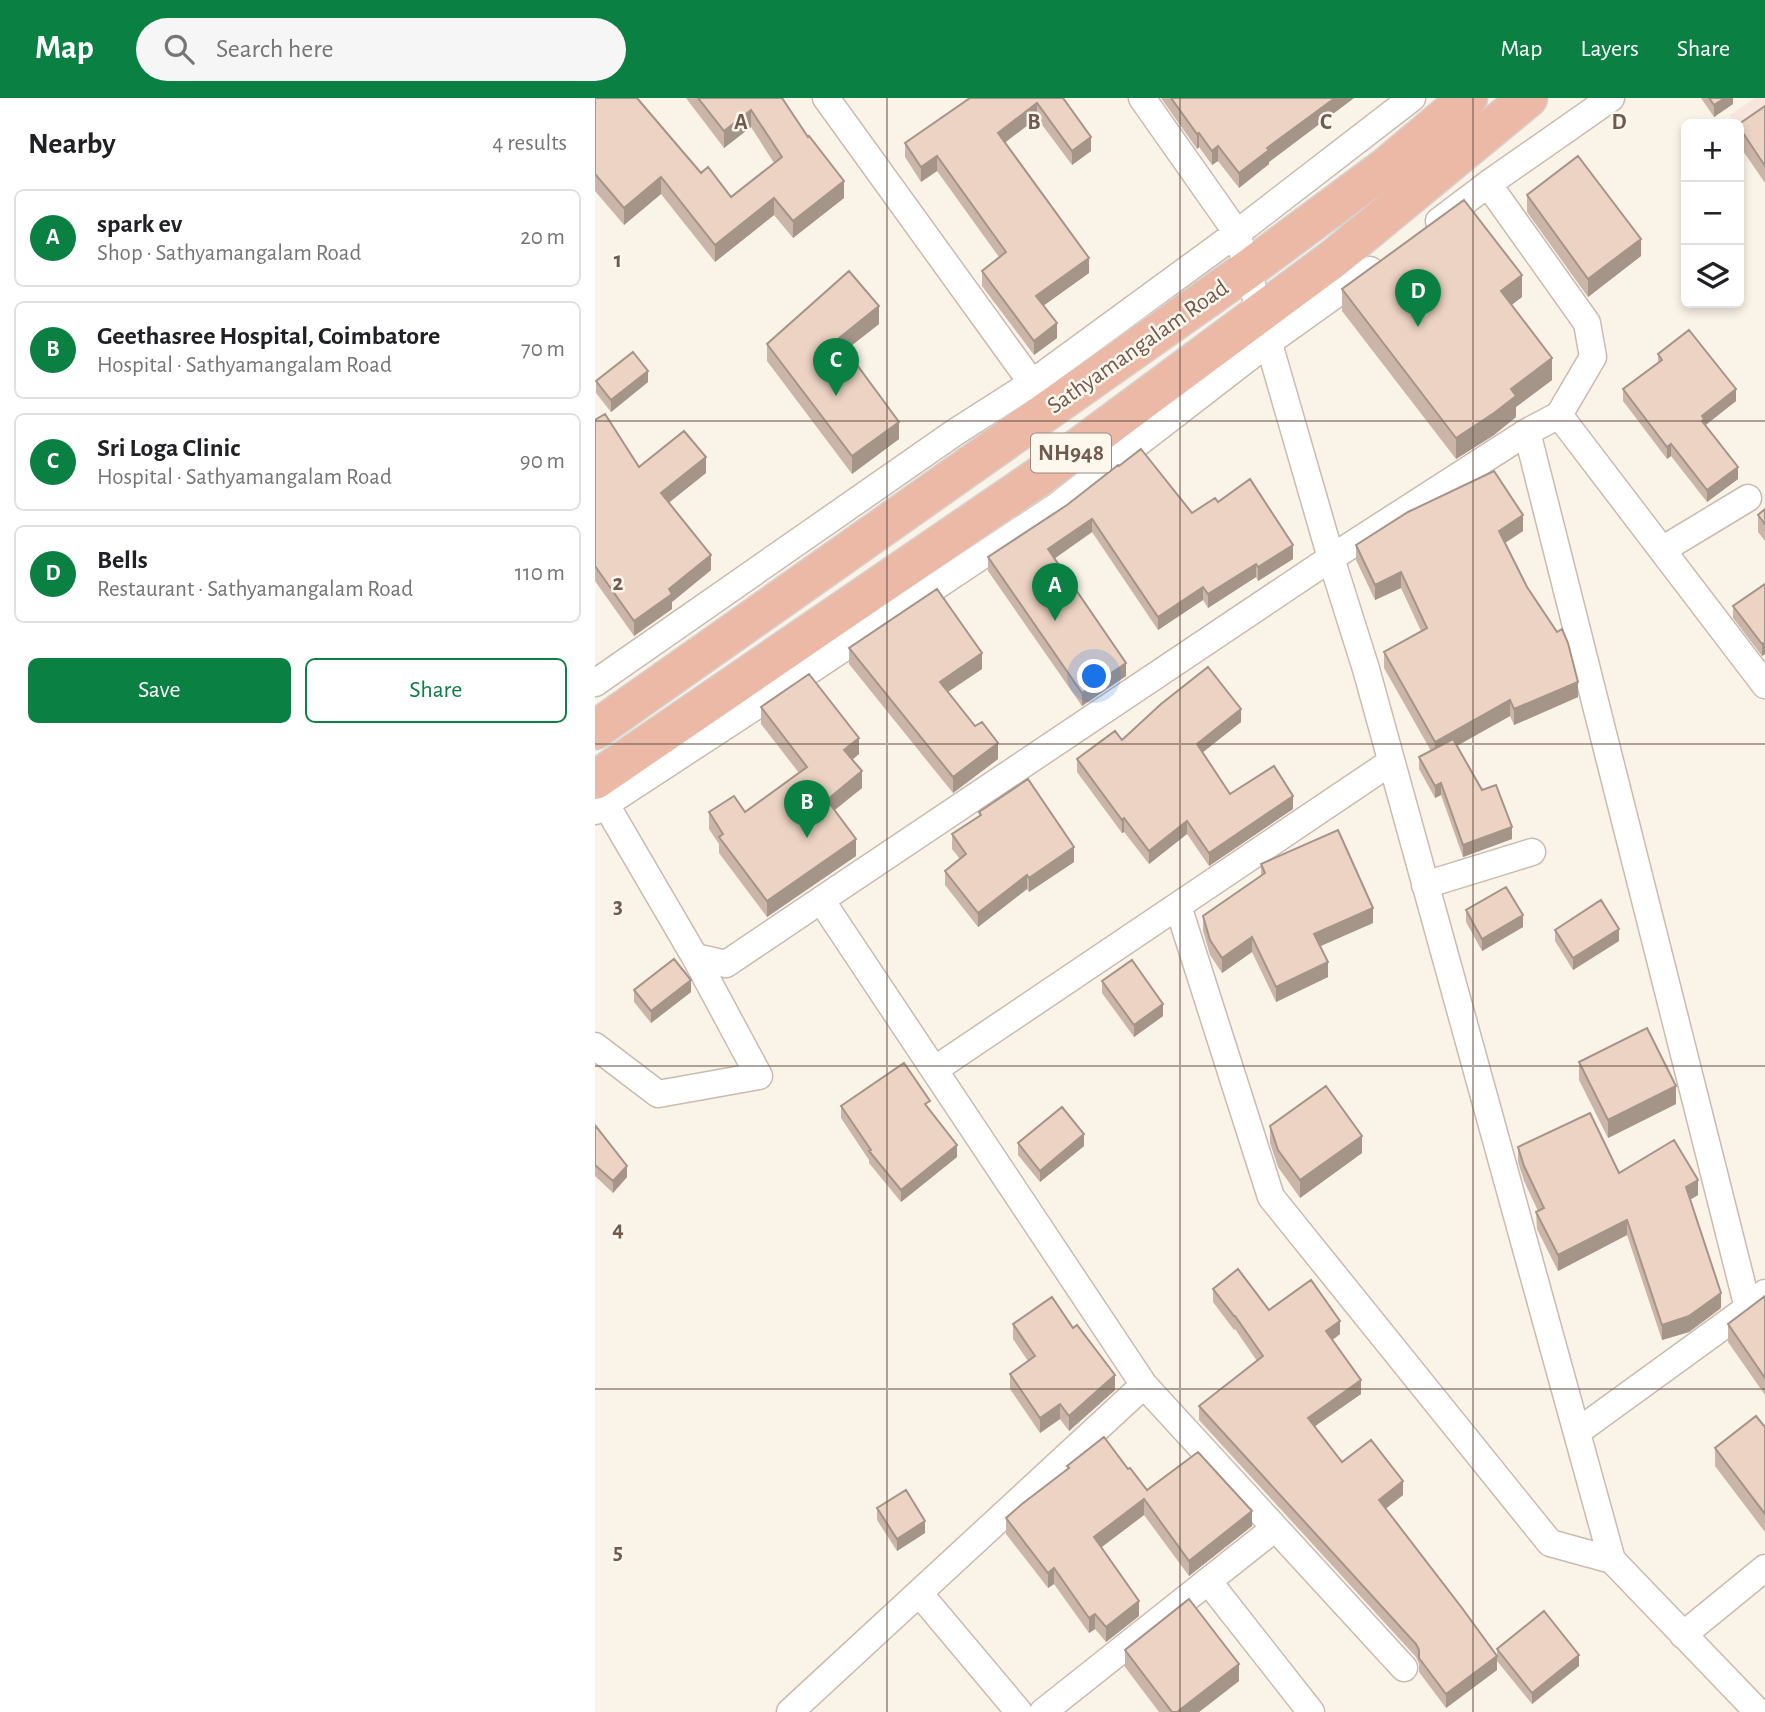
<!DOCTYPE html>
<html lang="en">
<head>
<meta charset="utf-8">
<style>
  body { margin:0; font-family:"Alegreya Sans",sans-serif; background:#f6f6f6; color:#202124 }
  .controls { position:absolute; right:21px; top:21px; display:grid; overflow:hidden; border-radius:10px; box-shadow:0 4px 10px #0003 }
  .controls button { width:63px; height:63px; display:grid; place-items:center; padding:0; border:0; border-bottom:2px solid #e0e0e0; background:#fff; color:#202124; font:35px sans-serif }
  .you { position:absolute; left:500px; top:579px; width:24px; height:24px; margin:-18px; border:5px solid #fff; border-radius:50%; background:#1a73e8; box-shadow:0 0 0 10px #1a73e833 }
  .badge { display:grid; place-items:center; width:46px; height:46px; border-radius:50%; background:#0b8043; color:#fff; font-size:23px; font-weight:700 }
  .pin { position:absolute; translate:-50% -58px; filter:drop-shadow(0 2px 4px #0008) }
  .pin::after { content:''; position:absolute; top:37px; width:24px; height:21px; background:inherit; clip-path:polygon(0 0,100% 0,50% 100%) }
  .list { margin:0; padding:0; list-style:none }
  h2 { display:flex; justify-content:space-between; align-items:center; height:91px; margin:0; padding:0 28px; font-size:30px }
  h2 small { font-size:23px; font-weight:400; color:#757577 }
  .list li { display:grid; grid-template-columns:46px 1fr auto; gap:21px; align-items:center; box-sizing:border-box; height:98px; margin:0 14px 14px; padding:0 14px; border:2px solid #e0e0e0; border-radius:10px }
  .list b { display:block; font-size:26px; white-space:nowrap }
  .list p { margin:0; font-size:23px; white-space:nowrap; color:#757577 }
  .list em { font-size:23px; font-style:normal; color:#757577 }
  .actions { display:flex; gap:14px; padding:21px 28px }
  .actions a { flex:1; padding:16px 0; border:2px solid #0b8043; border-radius:10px; text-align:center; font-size:24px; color:#0b8043 }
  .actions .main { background:#0b8043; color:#fff }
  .icon { flex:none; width:38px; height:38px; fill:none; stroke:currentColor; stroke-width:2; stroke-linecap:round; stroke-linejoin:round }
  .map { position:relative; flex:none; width:1170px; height:1614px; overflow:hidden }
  header { display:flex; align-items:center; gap:42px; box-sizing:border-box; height:98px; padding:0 35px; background:#0b8043; color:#fff }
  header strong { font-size:33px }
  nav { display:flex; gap:38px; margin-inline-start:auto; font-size:24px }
  .search { width:490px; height:63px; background:#f6f6f6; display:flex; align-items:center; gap:18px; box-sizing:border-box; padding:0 24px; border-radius:38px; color:#757577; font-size:26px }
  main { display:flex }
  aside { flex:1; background:#fff }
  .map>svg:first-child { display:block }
  .commercial { fill:#f8e5dd }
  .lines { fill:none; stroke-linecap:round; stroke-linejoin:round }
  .street-casing { stroke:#cabbaf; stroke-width:29 }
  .highway-casing { stroke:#d7d1ce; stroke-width:41 }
  .street { stroke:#fff; stroke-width:26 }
  .highway { stroke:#ecb9a6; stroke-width:38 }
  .wall { fill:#cbb5a8 }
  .shaded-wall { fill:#a59488 }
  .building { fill:#ecd3c3; stroke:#a59488; stroke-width:2 }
  .grid { fill:none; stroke:#705b4f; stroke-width:2; stroke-opacity:0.55 }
  .labels { text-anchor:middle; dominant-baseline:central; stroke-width:5; stroke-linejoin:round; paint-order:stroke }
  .shield { fill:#fdf7ee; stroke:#9a8a7f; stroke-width:2 }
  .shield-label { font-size:23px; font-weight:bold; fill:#705b4f }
  .street-label { font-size:24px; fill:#705b4f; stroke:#fdf7ee }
  .grid-label { font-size:23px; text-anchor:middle; font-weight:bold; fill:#705b4f; stroke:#fdf7ee; stroke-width:5; stroke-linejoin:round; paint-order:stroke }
</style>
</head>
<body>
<header>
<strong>Map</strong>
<div class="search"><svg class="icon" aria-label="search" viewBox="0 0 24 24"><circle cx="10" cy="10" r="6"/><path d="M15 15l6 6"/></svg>Search here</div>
<nav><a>Map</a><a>Layers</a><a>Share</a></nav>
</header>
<main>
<aside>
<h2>Nearby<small>4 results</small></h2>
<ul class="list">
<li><span class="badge">A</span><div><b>spark ev</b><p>Shop · Sathyamangalam Road</p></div><em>20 m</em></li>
<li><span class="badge">B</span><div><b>Geethasree Hospital, Coimbatore</b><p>Hospital · Sathyamangalam Road</p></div><em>70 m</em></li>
<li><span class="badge">C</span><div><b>Sri Loga Clinic</b><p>Hospital · Sathyamangalam Road</p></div><em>90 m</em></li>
<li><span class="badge">D</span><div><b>Bells</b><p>Restaurant · Sathyamangalam Road</p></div><em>110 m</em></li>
</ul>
<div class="actions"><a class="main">Save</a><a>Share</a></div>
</aside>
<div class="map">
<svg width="1170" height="1614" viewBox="0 0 1170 1614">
  <rect width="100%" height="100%" fill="#faf3e8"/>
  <!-- commercial -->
  <path class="commercial" d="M 1160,0 L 1170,0 L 1170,43 L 1144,30 L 1144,26 L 1141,26 L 1135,17 Z"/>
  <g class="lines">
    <!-- street casing -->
    <g class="street-casing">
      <path id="street" d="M 231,0 L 437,285
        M 547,0 L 642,135 L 736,460 L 771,571 L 1017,1462 L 1163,1614
        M 893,86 L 992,225 L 998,259 L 964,317 L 932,334 L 1153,1210
        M 844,123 L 893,86 L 1016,0
        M 964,317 L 1170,587
        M 1067,452 L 1153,400
        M 0,585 L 359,335 L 437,285 L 642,135 L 817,0
        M 10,705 L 100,859 L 131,866 L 226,802
        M 0,713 L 187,591 L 463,407 L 674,244 L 775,172
        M 830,787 L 937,754
        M 583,808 L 676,1099 L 955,1445 L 1017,1462
        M 0,948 L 63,996 L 164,978 L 100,859
        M 339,972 L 796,664
        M 549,1287 L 809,1570
        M 982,1334 L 1153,1210 L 1170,1195
        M 613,1483 L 716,1614
        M 324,1495 L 424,1614
        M 1088,1537 L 1170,1470
        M 195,1614 L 549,1287 L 226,802 L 736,460 L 932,334
        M 448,1614 L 680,1430"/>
    </g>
    <!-- highway casing -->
    <g class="highway-casing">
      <path id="highway" d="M 0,632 L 652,172 L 791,69 L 873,0
        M 0,682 L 452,373 L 738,161 L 933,0"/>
    </g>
    <!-- street -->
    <use href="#street" class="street"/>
    <!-- highway -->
    <use href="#highway" class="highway"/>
  </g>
  <!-- wall -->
  <path class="wall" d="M 0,0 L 106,75 L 136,99 L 179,65 L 156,29 L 129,50 L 91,0 L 187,0 L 249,100 L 198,140 L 179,117 L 120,164 L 66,96 L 29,127 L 0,93 Z
    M 375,0 L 468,0 L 496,53 L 477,67 L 442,20 L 410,44 L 494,175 L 448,208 L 462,240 L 439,257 L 387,188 L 387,173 L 404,159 L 342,73 L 326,84 L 310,59 L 310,45 Z
    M 566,0 L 759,0 L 674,64 L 674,66 L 644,90 L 623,63 L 617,67 L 604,49 L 602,51 Z
    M 1106,0 L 1138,0 L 1138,6 L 1119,19 Z
    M 1170,8 L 1170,85 L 1144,47 L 1144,26 Z
    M 932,97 L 1046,158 L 993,199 L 932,114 Z
    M 747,191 L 927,199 L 916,207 L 957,282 L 921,309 L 921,319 L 899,337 L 861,361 L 747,213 Z
    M 284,226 L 251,252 L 304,341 L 257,376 L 172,263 L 172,246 Z
    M 1063,256 L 1141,303 L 1111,327 L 1143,381 L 1112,404 L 1076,358 L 1072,361 L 1028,303 L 1028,291 L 1063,266 Z
    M 1,283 L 53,284 L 16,314 L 1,295 Z
    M 0,322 L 44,369 L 111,375 L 73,405 L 116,472 L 77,504 L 77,511 L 39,538 L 0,483 Z
    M 623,404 L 698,461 L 663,483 L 661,479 L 613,510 L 608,502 L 563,532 L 497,434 L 459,461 L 531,578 L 487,608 L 393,473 L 393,459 L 472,407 L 597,415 Z
    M 1170,411 L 1170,443 L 1163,434 L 1163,417 Z
    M 928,433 L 909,445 L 983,599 L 919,627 L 915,618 L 862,648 L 917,741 L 868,759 L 846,697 L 840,700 L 824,671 L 824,659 L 836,653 L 789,570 L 789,554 L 826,533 L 806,490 L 780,502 L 761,462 L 761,447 Z
    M 1170,486 L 1170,556 L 1167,558 L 1138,520 L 1138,508 Z
    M 254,550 L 387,571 L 353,594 L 403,661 L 358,695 L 254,566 Z
    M 166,609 L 264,656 L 257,662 L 267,690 L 240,712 L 261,758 L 172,819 L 124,755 L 124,746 L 114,731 L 114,714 L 150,714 L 204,675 L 166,626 Z
    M 646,624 L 607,654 L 635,696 L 698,711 L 614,768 L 592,736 L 554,766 L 529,734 L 527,735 L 482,674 L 482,661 L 527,642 Z
    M 384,714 L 479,764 L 434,794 L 432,791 L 383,829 L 350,787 L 350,773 L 365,761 L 357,751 L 357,736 L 384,719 Z
    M 666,766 L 778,825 L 725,848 L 733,879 L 681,904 L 657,854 L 627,875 L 615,857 L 608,833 L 608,818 L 666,778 Z
    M 871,812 L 928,829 L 887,853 L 871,824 Z
    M 960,832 L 1024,843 L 978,872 L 960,843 Z
    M 507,883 L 568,918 L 539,939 L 507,895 Z
    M 39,892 L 96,894 L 56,925 L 39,904 Z
    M 984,964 L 1081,1006 L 1013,1040 L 984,982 Z
    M 246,1008 L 335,1012 L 362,1059 L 306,1104 L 274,1065 L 274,1062 L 246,1020 Z
    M 0,1027 L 32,1079 L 18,1095 L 0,1078 Z
    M 675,1028 L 767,1055 L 705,1100 L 683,1069 L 675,1045 Z
    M 423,1045 L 489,1048 L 445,1084 L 423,1057 Z
    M 923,1049 L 1024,1075 L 1103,1097 L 1095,1102 L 1126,1210 L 1094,1234 L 1067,1242 L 1032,1137 L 963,1173 L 942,1131 L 941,1114 L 943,1113 L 929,1083 L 923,1064 Z
    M 618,1191 L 674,1212 L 745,1236 L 737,1242 L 766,1296 L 720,1328 L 747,1364 L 808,1397 L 790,1411 L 902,1572 L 851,1610 L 824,1574 L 824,1566 L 821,1559 L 604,1322 L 604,1308 L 662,1263 L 640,1231 L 639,1232 L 618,1204 Z
    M 1170,1198 L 1170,1297 L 1133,1244 L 1133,1226 Z
    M 418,1226 L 520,1292 L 474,1333 L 465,1321 L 445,1335 L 415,1291 L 415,1276 L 433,1263 L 418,1241 Z
    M 1170,1329 L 1170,1434 L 1120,1368 L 1120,1350 Z
    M 472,1368 L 533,1371 L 552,1392 L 657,1428 L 594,1478 L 549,1417 L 506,1449 L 544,1518 L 511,1544 L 500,1531 L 494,1535 L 459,1486 L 453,1490 L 411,1436 L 411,1420 L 472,1371 Z
    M 282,1410 L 330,1435 L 302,1453 L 282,1422 Z
    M 902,1551 L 984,1568 L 937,1606 L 902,1563 Z
    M 530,1552 L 644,1583 L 604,1614 L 564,1614 L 530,1569 Z"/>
  <!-- shaded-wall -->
  <path class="shaded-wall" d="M 740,0 L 759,0 L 674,64 L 674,66 L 644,90 L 644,75 L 672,50 Z
    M 1130,0 L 1138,0 L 1138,6 L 1119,19 L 1119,7 Z
    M 442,5 L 442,20 L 403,50 L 403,35 Z
    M 156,12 L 156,29 L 129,50 L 129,33 Z
    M 604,35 L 604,49 L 602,51 L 602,36 Z
    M 496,39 L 496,53 L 477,67 L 477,53 Z
    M 623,48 L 623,63 L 617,67 L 617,53 Z
    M 342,58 L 342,73 L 326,84 L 326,69 Z
    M 66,79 L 66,96 L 29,127 L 29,110 Z
    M 249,83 L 249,100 L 198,140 L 198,123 Z
    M 179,100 L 179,117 L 120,164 L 120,147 Z
    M 1046,141 L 1046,158 L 993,199 L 993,181 Z
    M 494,160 L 494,175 L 441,213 L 441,198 Z
    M 927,177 L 927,199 L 906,215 L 906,193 Z
    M 284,208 L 284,226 L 243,258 L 243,241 Z
    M 462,225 L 462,240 L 439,257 L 439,243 Z
    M 957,260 L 957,282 L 921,309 L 921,319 L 899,337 L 861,361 L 861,340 L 916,291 Z
    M 53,273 L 53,284 L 16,314 L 16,302 Z
    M 1141,291 L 1141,303 L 1109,328 L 1107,318 Z
    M 304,324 L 304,341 L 257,376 L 257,358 Z
    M 1076,346 L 1076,358 L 1072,361 L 1072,349 Z
    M 111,359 L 111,375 L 66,411 L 66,395 Z
    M 1143,369 L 1143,381 L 1112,404 L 1112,392 Z
    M 928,417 L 928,433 L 904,449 L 904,433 Z
    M 497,421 L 497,434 L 453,465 L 453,451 Z
    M 698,447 L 698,461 L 663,483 L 663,469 Z
    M 116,457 L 116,472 L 77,504 L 77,511 L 39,538 L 39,523 L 74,491 Z
    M 661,466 L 661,479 L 613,510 L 613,496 Z
    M 806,474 L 806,490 L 780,502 L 780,487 Z
    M 608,489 L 608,502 L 563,532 L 563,519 Z
    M 1170,544 L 1170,556 L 1167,558 L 1167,546 Z
    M 387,555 L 387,571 L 345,599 L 345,584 Z
    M 531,565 L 531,578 L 487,608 L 487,595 Z
    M 983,584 L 983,599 L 919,627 L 919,611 Z
    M 915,602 L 915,618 L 840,660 L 840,644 Z
    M 646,611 L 646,624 L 602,659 L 602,646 Z
    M 264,640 L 264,656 L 249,668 L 249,652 Z
    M 403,645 L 403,661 L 358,695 L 358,679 Z
    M 267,673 L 267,690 L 232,718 L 232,702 Z
    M 846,685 L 846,697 L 840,700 L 840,688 Z
    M 698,698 L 698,711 L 614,768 L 614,755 Z
    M 529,720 L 529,734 L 527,735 L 527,722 Z
    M 592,723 L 592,736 L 554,766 L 554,753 Z
    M 917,729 L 917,741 L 868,759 L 868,747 Z
    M 261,741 L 261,758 L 172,819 L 172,803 Z
    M 479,749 L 479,764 L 434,794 L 434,780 Z
    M 432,777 L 432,791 L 383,829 L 383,815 Z
    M 778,810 L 778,825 L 719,851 L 719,836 Z
    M 928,817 L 928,829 L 887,853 L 887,841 Z
    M 1024,831 L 1024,843 L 978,872 L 978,860 Z
    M 657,839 L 657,854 L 627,875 L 627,860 Z
    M 733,864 L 733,879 L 681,904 L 681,889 Z
    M 96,882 L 96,894 L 56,925 L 56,913 Z
    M 568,906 L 568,918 L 539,939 L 539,927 Z
    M 1081,988 L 1081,1006 L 1013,1040 L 1013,1022 Z
    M 489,1036 L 489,1048 L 445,1084 L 445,1073 Z
    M 767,1038 L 767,1055 L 705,1100 L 705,1082 Z
    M 362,1047 L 362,1059 L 306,1104 L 306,1092 Z
    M 32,1068 L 32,1079 L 18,1095 L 18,1083 Z
    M 1103,1082 L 1103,1097 L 1091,1104 L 1091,1089 Z
    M 1032,1122 L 1032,1137 L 963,1173 L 963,1157 Z
    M 1126,1195 L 1126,1210 L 1094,1234 L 1067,1242 L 1067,1227 Z
    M 745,1223 L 745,1236 L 731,1247 L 731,1233 Z
    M 520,1277 L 520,1292 L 474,1333 L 474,1318 Z
    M 766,1282 L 766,1296 L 713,1333 L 713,1320 Z
    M 465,1306 L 465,1321 L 445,1335 L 445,1320 Z
    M 808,1383 L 808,1397 L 784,1416 L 784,1402 Z
    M 549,1401 L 549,1417 L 499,1455 L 499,1439 Z
    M 657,1413 L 657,1428 L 594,1478 L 594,1463 Z
    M 330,1423 L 330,1435 L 302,1453 L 302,1441 Z
    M 459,1470 L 459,1486 L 453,1490 L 453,1475 Z
    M 544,1503 L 544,1518 L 511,1544 L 511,1529 Z
    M 500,1516 L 500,1531 L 494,1535 L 494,1520 Z
    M 984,1557 L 984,1568 L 937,1606 L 937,1595 Z
    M 902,1558 L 902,1572 L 851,1610 L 851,1596 Z
    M 644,1566 L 644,1583 L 604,1614 L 582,1614 Z"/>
  <!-- building -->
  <path class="building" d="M 0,0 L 42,0 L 106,75 L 113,69 L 136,99 L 187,59 L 156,12 L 129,33 L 103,0 L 187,0 L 213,39 L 214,38 L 249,83 L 198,123 L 179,100 L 120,147 L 66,79 L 29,110 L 0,76 Z
    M 375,0 L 468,0 L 496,39 L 477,53 L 442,5 L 403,35 L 494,160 L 441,198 L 462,225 L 439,243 L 387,173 L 411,154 L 342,58 L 326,69 L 310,45 Z
    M 576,0 L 740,0 L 672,50 L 674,52 L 644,75 L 623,48 L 617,53 L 604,35 L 602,36 Z
    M 1114,0 L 1130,0 L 1119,7 Z
    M 1170,8 L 1170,68 L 1144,29 L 1144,26 Z
    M 983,58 L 1046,141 L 993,181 L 932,97 Z
    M 869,102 L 927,177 L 906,193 L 957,260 L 916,291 L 921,298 L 899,315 L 861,340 L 747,191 Z
    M 254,173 L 284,208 L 243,241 L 304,324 L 257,358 L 172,246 Z
    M 1094,232 L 1141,291 L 1107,318 L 1109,321 L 1107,323 L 1143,369 L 1112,392 L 1076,346 L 1072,349 L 1028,291 L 1067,262 L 1063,256 Z
    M 38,254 L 53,273 L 16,302 L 1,283 Z
    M 10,316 L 44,369 L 89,333 L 111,359 L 66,395 L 116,457 L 74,491 L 77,496 L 39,523 L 0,468 L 0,322 Z
    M 546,351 L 597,415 L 620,400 L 623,404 L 655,381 L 698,447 L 663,469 L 661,466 L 613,496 L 608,489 L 563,519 L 497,421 L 453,451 L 531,565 L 487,595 L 393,459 L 472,407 L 523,367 L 524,368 Z
    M 899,373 L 928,417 L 904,433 L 932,489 L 962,534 L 967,531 L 973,545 L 983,584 L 919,611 L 915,602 L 840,644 L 789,554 L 832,530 L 806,474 L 780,487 L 761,447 L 813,414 Z
    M 1170,411 L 1170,426 L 1163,417 Z
    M 1170,486 L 1170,544 L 1167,546 L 1138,508 Z
    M 342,491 L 387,555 L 345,584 L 380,628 L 387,624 L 403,645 L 358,679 L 254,550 Z
    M 613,569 L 646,611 L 602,646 L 635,696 L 679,668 L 698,698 L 614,755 L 592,723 L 554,753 L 529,720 L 527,722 L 482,661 L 520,633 L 527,642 L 566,606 Z
    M 214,576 L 264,640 L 249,652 L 267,673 L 232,702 L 261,741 L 172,803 L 124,739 L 128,736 L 114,714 L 139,698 L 150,714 L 212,669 L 166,609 Z
    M 858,641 L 887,692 L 901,687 L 917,729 L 868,747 L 846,685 L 840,688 L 824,659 Z
    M 433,681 L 479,749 L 434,780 L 432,777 L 383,815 L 350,773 L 371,756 L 357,736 L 386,717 L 384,714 Z
    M 743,732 L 778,810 L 719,836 L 733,864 L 681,889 L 657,839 L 627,860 L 615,842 L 608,818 L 670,775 L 666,766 Z
    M 911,789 L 928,817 L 887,841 L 871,812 Z
    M 1006,802 L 1024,831 L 978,860 L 960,832 Z
    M 79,861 L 96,882 L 56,913 L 39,892 Z
    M 537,862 L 568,906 L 539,927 L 507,883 Z
    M 1052,930 L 1081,988 L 1013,1022 L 984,964 Z
    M 309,965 L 335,1003 L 330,1006 L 362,1047 L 306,1092 L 274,1053 L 276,1052 L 246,1008 Z
    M 731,988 L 767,1038 L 705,1082 L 683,1052 L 675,1028 Z
    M 467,1009 L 489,1036 L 445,1073 L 423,1045 Z
    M 995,1015 L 1024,1075 L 1079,1042 L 1103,1082 L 1091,1089 L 1126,1195 L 1094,1218 L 1067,1227 L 1032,1122 L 963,1157 L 942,1116 L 941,1114 L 949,1110 L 929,1068 L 923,1049 Z
    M 0,1027 L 32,1068 L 18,1083 L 0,1067 Z
    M 643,1171 L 674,1212 L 716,1182 L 745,1223 L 731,1233 L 766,1282 L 713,1320 L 747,1364 L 776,1342 L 808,1383 L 784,1402 L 867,1510 L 902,1558 L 851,1596 L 824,1560 L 824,1552 L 821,1546 L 604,1308 L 668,1258 L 640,1218 L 639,1218 L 618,1191 Z
    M 1170,1198 L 1170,1280 L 1133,1226 Z
    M 457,1199 L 478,1230 L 482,1227 L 520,1277 L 474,1318 L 465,1306 L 445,1320 L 415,1276 L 440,1258 L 418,1226 Z
    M 1161,1318 L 1170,1329 L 1170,1416 L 1120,1350 Z
    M 509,1339 L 533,1371 L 535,1370 L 552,1392 L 603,1354 L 657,1413 L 594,1463 L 549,1401 L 499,1439 L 544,1503 L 511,1529 L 500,1516 L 494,1520 L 459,1470 L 453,1475 L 411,1420 L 427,1406 L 474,1370 L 472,1368 Z
    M 311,1392 L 330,1423 L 302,1441 L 282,1410 Z
    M 594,1501 L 644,1566 L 582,1614 L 577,1614 L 530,1552 Z
    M 949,1513 L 984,1557 L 937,1595 L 902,1551 Z"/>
  <!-- grid -->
  <path class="grid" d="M 292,0 L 292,1614M 585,0 L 585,1614M 878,0 L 878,1614M 0,323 L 1170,323M 0,646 L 1170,646M 0,968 L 1170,968M 0,1291 L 1170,1291"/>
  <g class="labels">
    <!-- shield labels -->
    <rect class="shield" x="436" y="335.5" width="80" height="39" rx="5"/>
    <g class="shield-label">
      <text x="476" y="355">NH948</text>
    </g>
    <!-- street labels -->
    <g class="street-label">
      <text transform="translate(543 249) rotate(-35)">Sathyamangalam Road</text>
    </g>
  </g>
  <g class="grid-label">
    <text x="146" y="31">A</text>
    <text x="439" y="31">B</text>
    <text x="731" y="31">C</text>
    <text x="1024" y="31">D</text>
    <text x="23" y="169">1</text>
    <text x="23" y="492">2</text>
    <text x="23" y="815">3</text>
    <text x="23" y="1138">4</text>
    <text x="23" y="1461">5</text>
  </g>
</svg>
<div class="controls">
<button>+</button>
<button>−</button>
<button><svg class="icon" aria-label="layers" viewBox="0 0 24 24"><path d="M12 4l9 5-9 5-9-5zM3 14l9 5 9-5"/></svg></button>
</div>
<div class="you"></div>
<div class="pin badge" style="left:460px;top:523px">A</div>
<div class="pin badge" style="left:212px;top:740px">B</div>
<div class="pin badge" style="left:241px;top:298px">C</div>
<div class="pin badge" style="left:823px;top:229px">D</div>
</div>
</main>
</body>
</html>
